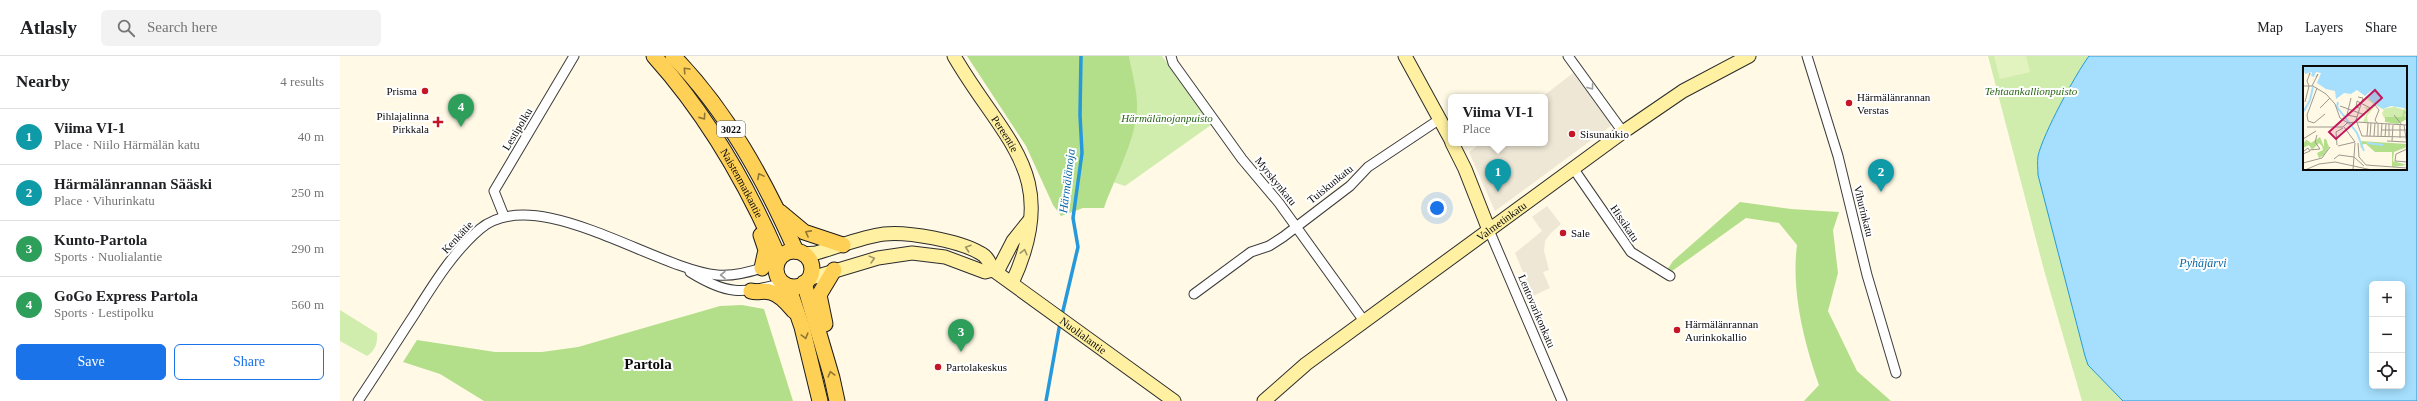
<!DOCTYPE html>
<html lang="en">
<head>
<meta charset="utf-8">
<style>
  body { margin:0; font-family:"Times New Roman",serif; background:#f2f2f2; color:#202124 }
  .controls { position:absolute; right:12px; bottom:12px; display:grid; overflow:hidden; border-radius:6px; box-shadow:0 2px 10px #0003 }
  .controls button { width:36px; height:36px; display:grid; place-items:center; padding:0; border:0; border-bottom:1px solid #e0e0e0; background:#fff; color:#202124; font:20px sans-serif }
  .you { position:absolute; left:1097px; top:152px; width:14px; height:14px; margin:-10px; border:3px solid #fff; border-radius:50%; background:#1a73e8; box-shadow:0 0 0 6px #1a73e833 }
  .badge { display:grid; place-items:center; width:26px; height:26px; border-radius:50%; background:#1a73e8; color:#fff; font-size:13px; font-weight:700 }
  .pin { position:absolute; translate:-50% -33px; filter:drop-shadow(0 1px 2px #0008) }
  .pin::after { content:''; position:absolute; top:21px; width:14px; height:12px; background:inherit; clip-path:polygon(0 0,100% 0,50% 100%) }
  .popup { position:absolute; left:1108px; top:38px; width:100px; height:52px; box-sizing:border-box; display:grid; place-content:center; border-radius:6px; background:#fff; filter:drop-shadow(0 1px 3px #0005); font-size:13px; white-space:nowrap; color:#757577 }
  .popup b { font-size:15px; color:#202124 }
  .popup::after { content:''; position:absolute; left:50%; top:100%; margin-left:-8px; border:8px solid transparent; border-top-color:#fff }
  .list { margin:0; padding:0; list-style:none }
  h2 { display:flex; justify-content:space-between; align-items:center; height:52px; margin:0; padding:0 16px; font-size:17px }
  h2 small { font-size:13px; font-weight:400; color:#757577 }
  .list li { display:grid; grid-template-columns:26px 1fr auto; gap:12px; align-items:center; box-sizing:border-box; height:56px; padding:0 16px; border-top:1px solid #e0e0e0 }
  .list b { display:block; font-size:15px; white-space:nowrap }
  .list p { margin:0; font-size:13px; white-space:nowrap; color:#757577 }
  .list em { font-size:13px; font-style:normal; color:#757577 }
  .actions { display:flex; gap:8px; padding:12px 16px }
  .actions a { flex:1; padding:9px 0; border:1px solid #1a73e8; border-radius:6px; text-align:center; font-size:14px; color:#1a73e8 }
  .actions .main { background:#1a73e8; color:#fff }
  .icon { flex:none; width:22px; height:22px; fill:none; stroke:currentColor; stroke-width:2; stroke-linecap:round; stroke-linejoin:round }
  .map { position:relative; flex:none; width:2077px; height:345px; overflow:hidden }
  header { display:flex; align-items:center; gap:24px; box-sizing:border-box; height:56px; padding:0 20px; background:#fff; border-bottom:1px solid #e0e0e0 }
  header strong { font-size:19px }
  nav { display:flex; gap:22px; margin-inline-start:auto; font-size:14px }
  .search { width:280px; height:36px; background:#f2f2f2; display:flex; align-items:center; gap:10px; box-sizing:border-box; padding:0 14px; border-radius:6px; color:#757577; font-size:15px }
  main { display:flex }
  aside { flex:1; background:#fff }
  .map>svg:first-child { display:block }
  .green { fill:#d0edad }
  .forest { fill:#b4df8a }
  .pitch { fill:#e3f3bf }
  .plaza { fill:#eee7d6 }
  .water { fill:#a5dffd; stroke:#2599db; fill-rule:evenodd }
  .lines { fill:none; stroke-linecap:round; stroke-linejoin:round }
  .stream { stroke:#2599db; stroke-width:3.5 }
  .street-casing { stroke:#3d3d3d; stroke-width:11 }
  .secondary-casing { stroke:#2c2c2c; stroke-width:15 }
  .primary-casing { stroke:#1b1b1b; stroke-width:17 }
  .street { stroke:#fff; stroke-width:9 }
  .secondary { stroke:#fff1a1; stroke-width:13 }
  .primary { stroke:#ffd056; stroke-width:15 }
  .oneway { stroke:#917734 }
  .oneway2 { stroke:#9d9d9d }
  .oneway3 { stroke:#9d9565 }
  .poi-dot { fill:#c61524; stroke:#fff; stroke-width:1.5 }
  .labels { text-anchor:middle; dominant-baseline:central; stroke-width:4; stroke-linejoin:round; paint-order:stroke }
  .shield { fill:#fff; stroke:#545454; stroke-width:1 }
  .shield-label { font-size:10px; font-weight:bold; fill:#0a0a0a }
  .poi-label { font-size:11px; fill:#0a0a0a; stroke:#fff; text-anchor:start }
  .park-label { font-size:11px; font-style:italic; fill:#296615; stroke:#fff }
  .street-label { font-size:11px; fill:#0a0a0a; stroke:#fff }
  .water-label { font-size:12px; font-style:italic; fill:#0867a6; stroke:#fff }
  .district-label { font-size:15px; font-weight:bold; fill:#0a0a0a; stroke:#fff }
  .inset-river { fill:none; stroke:#a5dffd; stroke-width:2 }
  .inset-road { fill:none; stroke:#9d998e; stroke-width:1 }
  .view { fill:#c2185b; fill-opacity:0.15; stroke:#c2185b; stroke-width:2 }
  .inset-edge { fill:none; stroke:#0a0a0a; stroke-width:2 }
</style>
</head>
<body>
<header>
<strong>Atlasly</strong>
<div class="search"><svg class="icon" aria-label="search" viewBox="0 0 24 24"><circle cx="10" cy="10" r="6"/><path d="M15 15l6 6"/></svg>Search here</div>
<nav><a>Map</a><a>Layers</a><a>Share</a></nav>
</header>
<main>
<aside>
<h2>Nearby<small>4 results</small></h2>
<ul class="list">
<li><span class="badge" style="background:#0f9aa8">1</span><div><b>Viima VI-1</b><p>Place · Niilo Härmälän katu</p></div><em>40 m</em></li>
<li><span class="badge" style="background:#0f9aa8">2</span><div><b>Härmälänrannan Sääski</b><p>Place · Vihurinkatu</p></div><em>250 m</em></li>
<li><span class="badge" style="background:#2e9e5b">3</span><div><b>Kunto-Partola</b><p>Sports · Nuolialantie</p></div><em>290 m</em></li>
<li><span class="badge" style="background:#2e9e5b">4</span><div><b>GoGo Express Partola</b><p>Sports · Lestipolku</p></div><em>560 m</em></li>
</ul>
<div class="actions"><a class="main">Save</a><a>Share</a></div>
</aside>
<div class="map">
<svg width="2077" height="345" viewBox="0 0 2077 345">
  <rect width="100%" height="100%" fill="#fff9e6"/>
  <!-- green -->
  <path class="green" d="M 789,0 L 822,0 L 871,69 L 785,130 L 773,126 C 799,77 799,53 789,0 Z
    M 1648,0 L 1749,0 C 1735,19 1703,78 1698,100 C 1697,106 1698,113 1698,119 L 1745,300 L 1783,345 L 1742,345 L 1704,214 Z
    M 0,254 L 37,277 C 38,287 35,295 27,300 L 0,285 Z"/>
  <!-- forest -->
  <path class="forest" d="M 627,0 L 789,0 C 792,17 798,37 797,54 C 794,90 775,120 764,152 L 743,152 L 721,160 L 713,149 L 686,90 Z
    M 1400,146 L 1451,153 L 1499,156 L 1493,174 L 1498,217 L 1488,255 L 1517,315 L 1551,345 L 1464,345 L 1479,329 C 1464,286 1451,235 1457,189 L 1439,167 L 1406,162 L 1321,223 L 1333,205 Z
    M 402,249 L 424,253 L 453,345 L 144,345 L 100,318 L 63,306 L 77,284 L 155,296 L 202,296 L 238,291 L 380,250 Z"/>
  <!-- pitch -->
  <path class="pitch" d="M 1654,0 L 1686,0 L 1690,16 L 1660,23 Z"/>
  <!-- plaza -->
  <path class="plaza" d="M 1233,17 L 1272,69 L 1155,155 L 1129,96 L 1141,87 L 1205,87 L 1205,41 L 1202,41 Z
    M 1207,150 L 1221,168 L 1210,178 L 1205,185 L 1204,195 L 1209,214 L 1203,216 L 1210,232 L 1193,240 L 1175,197 L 1202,175 L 1192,161 Z"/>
  <!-- water -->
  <path class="water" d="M 1749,0 L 2077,0 L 2077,345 L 1783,345 L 1748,309 L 1745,300 L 1698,119 C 1698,113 1697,106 1698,100 C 1703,78 1735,19 1749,0 ZM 1964,11 L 2066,11 L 2066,113 L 1964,113 ZM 2032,228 L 2062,228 L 2062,330 L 2032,330 Z"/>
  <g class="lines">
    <!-- stream -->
    <path class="stream" d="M 722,259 L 738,191 L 733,162 L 742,97 L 740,59 L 741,0
      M 706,345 L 720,267"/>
    <!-- street casing -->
    <g class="street-casing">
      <path id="street" d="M 831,0 L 833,7 L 902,103 L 939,147 L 1024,265
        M 1228,0 L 1283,76
        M 1467,0 L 1498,100 L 1527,219 L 1556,317
        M 1233,112 L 1291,196 L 1330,220
        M 164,160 L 154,135 L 234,0
        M 1149,174 L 1222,345
        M 350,216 C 387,239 401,238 443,227
        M 854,238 L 911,196 L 929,190 L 943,181 L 1010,130 L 1028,111 L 1100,63
        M 18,345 C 37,317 55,288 74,259 C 93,229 113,196 140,173 C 196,126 313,212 377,219 C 397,221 418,214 436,207"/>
    </g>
    <!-- secondary casing -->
    <g class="secondary-casing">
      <g id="secondary">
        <path id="s1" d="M 614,0 C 663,85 723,118 672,227"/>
        <path d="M 1065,0 L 1111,84"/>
        <path d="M 1112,87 L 1125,113 L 1149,174"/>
        <path id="s2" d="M 464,198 L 476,197 C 498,191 521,181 544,178 C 567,175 620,185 640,197 C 647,200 650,207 653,214 L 834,345"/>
        <path d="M 657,216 L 673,185 L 689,165"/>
        <path d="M 468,223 L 538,202 L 572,197 L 605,201 L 645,216 L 653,214"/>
        <path id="s3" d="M 924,345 L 966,308 L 1283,76 L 1343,35 L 1409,0"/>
      </g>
    </g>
    <!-- primary casing -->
    <g class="primary-casing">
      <g id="primary">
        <path id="s4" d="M 314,0 C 368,60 407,128 439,202"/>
        <path d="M 333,0 C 387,55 425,125 456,195"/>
        <path d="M 440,156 L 464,176 L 503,189"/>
        <path d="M 421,179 L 426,194 L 422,212"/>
        <circle cx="454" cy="213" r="18"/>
        <path d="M 464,227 L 492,322 L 497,345"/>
        <path d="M 448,230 L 462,271 L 480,345"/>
        <path d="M 411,235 C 418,237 423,234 430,236 C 440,238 448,248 454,255"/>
        <path d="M 485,268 L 479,239 L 494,214"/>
      </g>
    </g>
    <!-- street -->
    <use href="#street" class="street"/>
    <!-- secondary -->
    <use href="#secondary" class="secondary"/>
    <!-- primary -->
    <use href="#primary" class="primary"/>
  </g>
  <!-- one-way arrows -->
  <defs><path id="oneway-chevron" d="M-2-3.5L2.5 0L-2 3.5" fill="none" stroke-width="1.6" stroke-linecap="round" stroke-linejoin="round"/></defs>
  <g class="oneway">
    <use href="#oneway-chevron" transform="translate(346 14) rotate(-133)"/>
    <use href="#oneway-chevron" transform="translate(363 61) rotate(55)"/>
    <use href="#oneway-chevron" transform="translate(420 120) rotate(-118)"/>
    <use href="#oneway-chevron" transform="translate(468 177) rotate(-152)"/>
    <use href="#oneway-chevron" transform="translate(465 280) rotate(75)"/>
    <use href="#oneway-chevron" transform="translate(491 318) rotate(-105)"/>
  </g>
  <g class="oneway2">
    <use href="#oneway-chevron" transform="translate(1251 31) rotate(54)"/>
    <use href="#oneway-chevron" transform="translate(383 219) rotate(-180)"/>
  </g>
  <g class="oneway3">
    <use href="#oneway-chevron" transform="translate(628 192) rotate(-162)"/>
    <use href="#oneway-chevron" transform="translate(684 196) rotate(-76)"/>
    <use href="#oneway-chevron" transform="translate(532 203) rotate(-15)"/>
  </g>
  <!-- markers -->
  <g class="poi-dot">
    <circle cx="85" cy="35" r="4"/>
    <circle cx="1509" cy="47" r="4"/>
    <path d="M96 60h4v4h4v4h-4v4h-4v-4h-4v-4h4z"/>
    <circle cx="1232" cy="78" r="4"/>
    <circle cx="1223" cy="177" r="4"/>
    <circle cx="1337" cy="274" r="4"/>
    <circle cx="598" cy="311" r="4"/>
  </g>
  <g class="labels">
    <!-- shield labels -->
    <rect class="shield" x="377" y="65" width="28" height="16" rx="3"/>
    <g class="shield-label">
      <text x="391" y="73">3022</text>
    </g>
    <!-- poi labels -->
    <g class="poi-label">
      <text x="77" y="35" text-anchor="end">Prisma</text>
      <text x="1517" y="41">Härmälänrannan<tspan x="1517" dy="13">Verstas</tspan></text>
      <text x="89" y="60" text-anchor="end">Pihlajalinna<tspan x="89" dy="13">Pirkkala</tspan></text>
      <text x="1240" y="78">Sisunaukio</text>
      <text x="1231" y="177">Sale</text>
      <text x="1345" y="268">Härmälänrannan<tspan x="1345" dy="13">Aurinkokallio</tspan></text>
      <text x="606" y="311">Partolakeskus</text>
    </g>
    <!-- park labels -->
    <g class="park-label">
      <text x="1691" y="35">Tehtaankallionpuisto</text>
      <text x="827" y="62">Härmälänojanpuisto</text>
    </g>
    <!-- street labels -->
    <g class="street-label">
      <text transform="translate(177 73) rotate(-59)">Lestipolku</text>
      <text stroke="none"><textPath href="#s1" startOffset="93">Pereentie</textPath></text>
      <text transform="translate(936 125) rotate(51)">Myrskynkatu</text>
      <text stroke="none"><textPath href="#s4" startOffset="155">Naistenmatkantie</textPath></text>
      <text transform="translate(990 128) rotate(-39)">Tuiskunkatu</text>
      <text transform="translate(1524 155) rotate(76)">Vihurinkatu</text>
      <text stroke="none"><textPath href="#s3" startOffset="298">Valmetinkatu</textPath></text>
      <text transform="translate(1285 167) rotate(56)">Hissikatu</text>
      <text transform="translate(117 181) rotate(-47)">Kenkätie</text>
      <text transform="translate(1197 255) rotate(67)">Lentovarikonkatu</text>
      <text stroke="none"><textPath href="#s2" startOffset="315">Nuolialantie</textPath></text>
    </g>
    <!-- water labels -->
    <g class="water-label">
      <text transform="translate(727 125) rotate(-83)">Härmälänoja</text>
      <text x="1863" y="207">Pyhäjärvi</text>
    </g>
    <!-- district labels -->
    <g class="district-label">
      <text x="308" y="308">Partola</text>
    </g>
  </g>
  <!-- overview -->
  <g transform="translate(1963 10)">
    <rect width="104" height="104" fill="#fff9e6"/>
    <path d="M 68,22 L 70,24 L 65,29 L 71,37 L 78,40 L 80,43 L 91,41 L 91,36 L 92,41 L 104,45 L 104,54 L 81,52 L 79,47 L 81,44 L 73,39 L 64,50 L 65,56 L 60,56 L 65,45 L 61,41 L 67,42 L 72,39 L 62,32 L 69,25 Z" fill="#d0edad"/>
    <path d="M 101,43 L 104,48 L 100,48 L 104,53 L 95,58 L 82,56 L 82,51 L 99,51 ZM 17,71 L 21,81 L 21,73 L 23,73 L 26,81 L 21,89 L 16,92 L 14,87 L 20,84 L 19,80 L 16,77 L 9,84 L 6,79 L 0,82 L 0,78 L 3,74 L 1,72 L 8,77 ZM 57,75 L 104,78 L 104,81 L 91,86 L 90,95 L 104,99 L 89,101 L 89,86 L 72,86 L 63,78 L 60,78 L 58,83 Z" fill="#b4df8a"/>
    <path d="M 0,0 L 104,0 L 104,45 L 101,42 L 88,40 L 80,43 L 68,35 L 65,29 L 70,23 L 62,30 L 54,24 L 48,28 L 41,27 L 33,33 L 32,25 L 23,23 L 14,17 L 18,7 L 13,6 L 11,11 L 8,10 L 9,6 L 2,8 Z" fill="#a5dffd"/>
    <path class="inset-river" d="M 7,34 L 10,21M 35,36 L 34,41 L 54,67 L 61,85M 1,45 L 7,34M 64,77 L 80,79"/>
    <path class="inset-road" d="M 0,20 L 10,20 L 23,28 L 32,38 L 37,52 L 45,57M 6,20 L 4,15 L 7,7 L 6,9M 9,20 L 15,8 L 13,11M 55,31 L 60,32 L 53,54 L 59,70 L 104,71M 48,32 L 44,49 L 54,51M 2,36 L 6,20M 72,39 L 76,44 L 72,54 L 74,57M 37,40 L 62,49M 17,42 L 27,32M 56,42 L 53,41 L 54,35 L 67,42M 91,49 L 99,59M 11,57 L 5,55 L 4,49 L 14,22M 11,57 L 22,48M 97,59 L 97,72M 101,59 L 104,79M 4,61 L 40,61M 40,61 L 44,57 L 53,56 L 104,59M 41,61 L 52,76M 79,64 L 104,64M 64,70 L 65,57M 67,70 L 68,57M 71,70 L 72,57M 75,71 L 75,58M 78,71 L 79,57M 82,71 L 83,58M 86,71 L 86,58M 0,73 L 13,65M 84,75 L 103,76M 89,75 L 90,59M 55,77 L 56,91 L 63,99 L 104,102M 34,79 L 33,66 L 40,62M 35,80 L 52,76M 104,83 L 93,88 L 92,95 L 104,96M 7,84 L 17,83 L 12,76 L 14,69M 0,88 L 7,85 L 5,82 L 1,85M 51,91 L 61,100M 31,93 L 36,89 L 51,91M 0,97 L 19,92 L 27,81M 2,104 L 16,98 L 32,96 L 69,104M 50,104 L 52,77"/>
    <path class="view" d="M 72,24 L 79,32 L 33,73 L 26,66 Z"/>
    <rect width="104" height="104" class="inset-edge"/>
  </g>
</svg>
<div class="controls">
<button>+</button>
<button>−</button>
<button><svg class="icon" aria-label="locate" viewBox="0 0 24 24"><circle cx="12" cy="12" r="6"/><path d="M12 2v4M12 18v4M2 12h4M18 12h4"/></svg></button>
</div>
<div class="you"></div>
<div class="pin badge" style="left:1158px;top:136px;background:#0f9aa8">1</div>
<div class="popup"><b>Viima VI-1</b>Place</div>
<div class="pin badge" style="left:1541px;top:136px;background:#0f9aa8">2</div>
<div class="pin badge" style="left:621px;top:296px;background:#2e9e5b">3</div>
<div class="pin badge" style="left:121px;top:71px;background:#2e9e5b">4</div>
</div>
</main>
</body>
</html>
